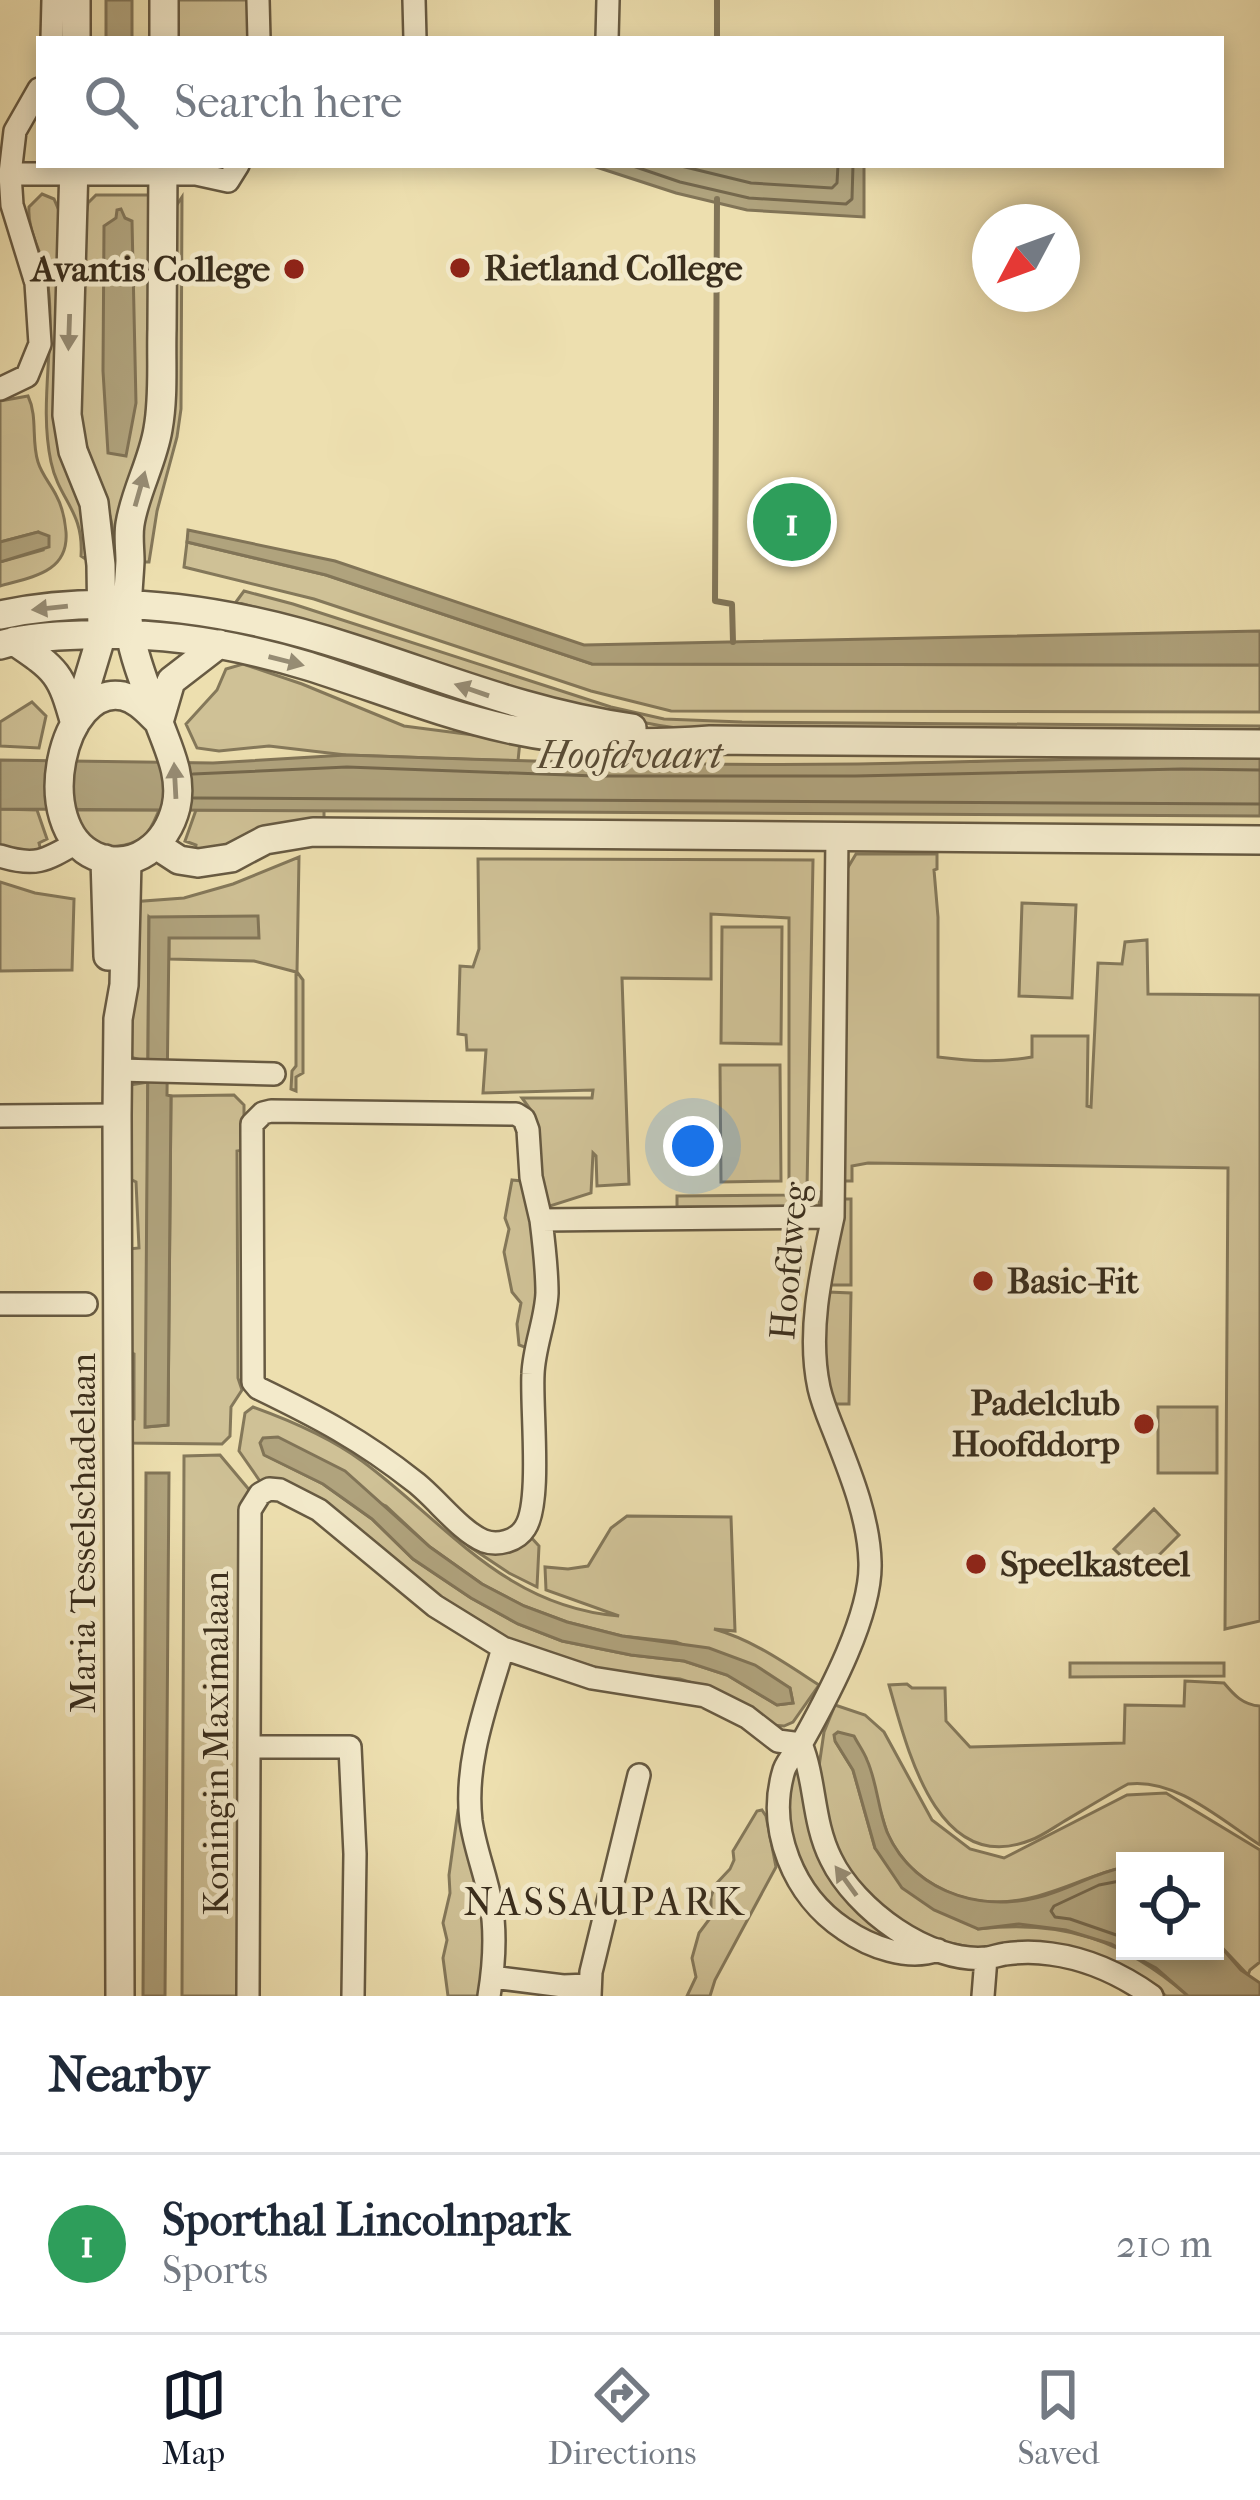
<!DOCTYPE html>
<html lang="en">
<head>
<meta charset="utf-8">
<style>
  body { margin:0; font-family:"IM FELL French Canon",serif; background:#f2f2f3; color:#1f2937 }
  .controls { position:absolute; right:36px; bottom:36px; display:grid; overflow:hidden; border-radius:0px; box-shadow:0 6px 18px #0003 }
  .controls button { width:108px; height:108px; display:grid; place-items:center; padding:0; border:0; border-bottom:3px solid #e0e1e3; background:#fff; color:#1f2937; font:60px sans-serif }
  .compass { position:absolute; left:972px; top:204px; width:108px; height:108px; border-radius:50%; background:#fff; box-shadow:0 6px 18px #0003; rotate:229deg }
  .you { position:absolute; left:693px; top:1146px; width:42px; height:42px; margin:-30px; border:9px solid #fff; border-radius:50%; background:#1a73e8; box-shadow:0 0 0 18px #1a73e833 }
  .badge { display:grid; place-items:center; width:78px; height:78px; border-radius:50%; background:#111827; color:#fff; font-size:39px; font-weight:700 }
  .pin { position:absolute; translate:-50% -50%; border:6px solid #fff; box-shadow:0 3px 12px #0006 }
  .list { margin:0; padding:0; list-style:none }
  h2 { display:flex; justify-content:space-between; align-items:center; height:156px; margin:0; padding:0 48px; font-size:51px }
  h2 small { font-size:39px; font-weight:400; color:#747a83 }
  .list li { display:grid; grid-template-columns:78px 1fr auto; gap:36px; align-items:center; box-sizing:border-box; height:180px; padding:0 48px; border-top:3px solid #e0e1e3 }
  .list b { display:block; font-size:45px; white-space:nowrap }
  .list p { margin:0; font-size:39px; white-space:nowrap; color:#747a83 }
  .list em { font-size:39px; font-style:normal; color:#747a83 }
  .icon { flex:none; width:66px; height:66px; fill:none; stroke:currentColor; stroke-width:2; stroke-linecap:round; stroke-linejoin:round }
  .map { position:relative; flex:none; width:1260px; height:1996px; overflow:hidden }
  .search { position:absolute; background:#fff; box-shadow:0 6px 18px #0003; left:36px; right:36px; top:36px; height:132px; display:flex; align-items:center; gap:30px; box-sizing:border-box; padding:0 42px; border-radius:0px; color:#747a83; font-size:45px }
  .sheet { height:336px; background:#fff }
  nav { display:flex; justify-content:space-around; align-items:center; box-sizing:border-box; height:168px; border-top:3px solid #e0e1e3; background:#fff; font-size:33px; color:#747a83 }
  nav a { display:grid; justify-items:center; gap:6px }
  nav .on { color:#111827 }
  .map>svg:first-child { display:block }
  .green { fill:#cfc196; stroke:#84785a; stroke-width:3; fill-rule:evenodd }
  .water { fill:#b0a37d; stroke:#817457; stroke-width:3 }
  .lines { fill:none; stroke-linecap:round; stroke-linejoin:round }
  .shore { stroke:#75684d; stroke-width:3 }
  .stream { stroke:#817457; stroke-width:6 }
  .minor-casing { stroke:#675a42; stroke-width:26 }
  .tertiary-casing { stroke:#675a42; stroke-width:32 }
  .minor { stroke:#f3eacb; stroke-width:21 }
  .tertiary { stroke:#f3eacb; stroke-width:27 }
  .oneway { fill:#968c74 }
  .poi-dot { fill:#8f2418; stroke:#f3eacb; stroke-width:4.5 }
  .labels { text-anchor:middle; dominant-baseline:central; stroke-width:10; stroke-linejoin:round; paint-order:stroke }
  .poi-label { font-size:36px; font-weight:bold; fill:#3a2e1d; stroke:#f3eacb; text-anchor:start }
  .street-label { font-size:36px; fill:#3a2e1d; stroke:#f3eacb }
  .water-label { font-size:39px; font-style:italic; fill:#584b35; stroke:#f3eacb }
  .neighbourhood-label { font-size:39px; letter-spacing:3px; fill:#3a2e1d; stroke:#f3eacb }
</style>
</head>
<body>
<div class="map">
<svg width="1260" height="1996" viewBox="0 0 1260 1996">
  <rect width="100%" height="100%" fill="#eddfaf"/>
  <filter id="stains"><feTurbulence type="fractalNoise" baseFrequency=".00167" numOctaves="4"/><feColorMatrix values="0 0 0 0 .2 0 0 0 0 .09 0 0 0 0 .02 0 0 0 .5 -.17"/></filter>
  <radialGradient id="worn" r=".72"><stop offset=".6" stop-color="#630" stop-opacity="0"/><stop offset="1" stop-color="#630" stop-opacity=".3"/></radialGradient>
  <!-- green -->
  <path class="green" d="M 173,0 L 250,0 L 249,39 L 173,39 Z
    M 42,194 L 54,199 L 60,213 L 90,562 L 81,556 C 84,511 59,500 51,462 C 38,401 57,339 47,278 C 43,253 27,232 29,207 Z
    M 96,195 L 152,195 L 154,429 L 121,560 L 114,561 C 114,547 114,533 111,520 C 103,487 88,458 81,425 L 83,234 L 88,203 Z
    M 182,197 L 181,409 L 177,437 L 157,511 L 149,562 L 139,562 L 169,217 Z
    M 28,396 C 38,417 31,440 38,462 C 42,475 50,483 56,495 C 62,506 65,520 66,532 C 69,573 31,577 0,586 L 0,562 L 43,550 L 38,532 L 0,542 L 0,401 Z
    M 187,542 L 326,575 L 592,664 L 1260,665 L 1260,712 L 671,711 L 591,691 L 314,599 L 184,567 Z
    M 244,591 L 293,604 L 611,707 L 664,719 L 742,722 L 1260,726 L 1260,733 L 683,729 C 605,719 533,694 459,670 C 385,646 311,623 236,602 Z
    M 243,664 L 302,684 L 404,726 L 520,741 L 518,761 L 346,755 L 269,746 L 219,751 L 197,748 L 186,724 L 217,690 L 226,669 Z
    M 32,702 L 46,716 L 39,748 L 0,746 L 0,722 Z
    M 0,809 L 37,810 L 47,839 L 39,843 L 41,851 L 33,853 L 0,846 Z
    M 75,810 L 159,810 C 155,819 152,829 144,836 C 130,848 101,851 88,837 C 81,830 78,819 75,810 Z
    M 196,810 L 324,810 L 324,828 L 195,853 L 196,845 L 185,841 Z
    M 856,854 L 937,854 L 937,869 L 934,870 L 938,917 L 938,1057 C 971,1061 999,1063 1032,1057 L 1032,1036 L 1088,1036 L 1087,1106 L 1091,1107 L 1098,963 L 1122,964 L 1125,942 L 1147,940 L 1148,994 L 1260,995 L 1260,1621 L 1225,1629 L 1228,1168 L 868,1163 L 852,1166 L 852,1181 L 841,1181 L 847,869 Z
    M 299,857 L 297,972 L 303,980 L 303,1073 L 296,1077 L 296,1091 L 291,1089 L 292,1071 L 296,1066 L 296,972 L 254,961 L 169,959 L 169,937 L 149,917 L 148,1062 L 130,1057 L 131,902 L 184,898 L 233,884 Z
    M 478,859 L 813,860 L 807,1189 L 789,1192 L 789,918 L 711,914 L 711,979 L 622,978 L 629,1184 L 597,1186 L 596,1156 L 593,1153 L 591,1193 L 547,1207 L 539,1187 L 533,1113 L 522,1098 L 592,1098 L 593,1090 L 483,1093 L 486,1050 L 467,1050 L 466,1035 L 458,1034 L 460,966 L 473,967 L 479,949 Z
    M 0,882 L 35,893 L 74,899 L 72,970 L 0,971 Z
    M 1022,903 L 1076,905 L 1072,998 L 1019,996 Z
    M 722,927 L 782,927 L 781,1044 L 721,1043 Z
    M 720,1065 L 780,1065 L 781,1181 L 721,1182 Z
    M 148,1082 L 146,1427 L 168,1425 L 171,1096 L 234,1095 L 244,1105 L 244,1150 L 237,1151 L 238,1378 L 242,1390 L 231,1407 L 230,1436 L 222,1444 L 128,1443 L 128,1420 L 134,1419 L 134,1354 L 128,1351 L 128,1249 L 139,1248 L 136,1182 L 128,1178 L 130,1085 Z
    M 512,1180 L 522,1181 L 537,1251 L 537,1292 L 527,1348 L 519,1345 L 517,1324 L 521,1303 L 512,1292 L 504,1252 L 509,1229 L 505,1218 Z
    M 820,1192 L 819,1209 L 797,1206 L 677,1207 L 677,1196 L 790,1195 Z
    M 842,1199 L 851,1199 L 851,1285 L 829,1285 Z
    M 828,1292 L 851,1293 L 849,1404 L 833,1404 L 830,1399 L 823,1331 Z
    M 253,1407 C 289,1420 331,1438 362,1461 C 447,1524 505,1607 619,1616 L 546,1590 L 545,1567 L 568,1569 L 588,1566 L 611,1528 L 627,1516 L 731,1517 L 735,1631 L 714,1629 C 753,1640 785,1663 819,1685 L 793,1722 L 784,1726 L 771,1725 L 715,1690 L 680,1679 L 611,1672 L 517,1644 L 477,1625 L 400,1572 L 264,1487 L 239,1451 L 245,1413 ZM 265,1455 L 386,1506 L 430,1547 L 482,1584 L 524,1606 L 567,1622 L 622,1636 L 676,1642 L 790,1688 L 793,1703 L 777,1705 L 727,1675 L 684,1661 L 631,1655 L 562,1641 L 518,1624 L 471,1598 L 413,1559 L 372,1519 L 323,1484 Z
    M 1158,1407 L 1217,1407 L 1217,1473 L 1158,1473 Z
    M 220,1455 L 251,1492 L 245,1502 L 237,1996 L 182,1996 L 184,1456 Z
    M 430,1505 L 462,1535 L 529,1535 L 539,1546 L 537,1587 L 509,1573 L 470,1547 Z
    M 1154,1509 L 1179,1535 L 1140,1574 L 1114,1549 Z
    M 1070,1663 L 1224,1663 L 1224,1676 L 1070,1677 Z
    M 1185,1681 L 1224,1683 C 1234,1695 1243,1705 1260,1706 L 1260,1845 C 1221,1820 1176,1778 1128,1784 C 1106,1796 1085,1809 1063,1822 C 1053,1828 1042,1836 1031,1840 C 937,1878 907,1748 889,1685 L 907,1684 L 912,1688 L 945,1688 L 946,1721 L 970,1747 L 1124,1743 L 1125,1705 L 1184,1706 Z
    M 835,1705 L 865,1715 L 884,1732 L 932,1820 L 970,1849 L 1004,1858 L 1127,1795 L 1166,1793 L 1260,1850 L 1260,1962 L 1250,1970 L 1248,1975 L 1215,1940 L 1215,1861 L 1125,1861 L 1125,1867 C 1088,1875 1057,1894 1020,1900 C 967,1909 914,1886 889,1837 C 884,1826 882,1813 877,1802 C 866,1781 848,1761 835,1741 L 853,1770 L 875,1848 L 978,1929 C 1063,1919 1124,1940 1188,1996 L 1166,1996 L 1138,1974 L 1086,1952 L 975,1948 L 929,1939 L 887,1914 L 851,1881 L 832,1847 L 816,1787 L 824,1732 Z
    M 798,1764 L 827,1868 L 925,1949 C 900,1944 875,1939 853,1925 C 798,1891 779,1828 792,1768 Z
    M 458,1810 L 463,1810 L 485,1938 L 480,1996 L 448,1996 L 443,1958 L 447,1940 L 443,1923 L 450,1893 L 449,1875 Z
    M 762,1810 L 766,1816 L 776,1867 L 715,1980 L 710,1996 L 687,1996 L 696,1977 L 692,1958 L 699,1933 L 711,1917 L 711,1897 L 715,1885 L 730,1869 L 734,1860 L 733,1851 L 757,1811 Z"/>
  <!-- water -->
  <path class="water" d="M 106,0 L 132,0 L 132,39 L 106,39 Z
    M 590,165 L 864,165 L 864,217 L 747,210 L 676,193 Z
    M 121,209 L 125,218 L 132,221 L 136,403 L 126,456 L 108,453 L 103,371 L 104,226 L 116,218 L 117,210 Z
    M 188,530 L 335,561 L 584,645 L 1260,631 L 1260,665 L 592,664 L 326,575 L 187,542 Z
    M 38,532 L 49,536 L 49,547 L 0,562 L 0,542 Z
    M 346,755 C 517,761 687,766 858,764 C 992,762 1126,756 1260,758 L 1260,816 L 0,809 L 0,760 L 213,763 Z
    M 258,916 L 259,938 L 169,938 L 167,1095 L 171,1096 L 168,1425 L 145,1427 L 149,917 Z
    M 278,1437 L 345,1471 L 430,1547 L 482,1584 L 524,1606 L 567,1622 L 622,1636 L 709,1648 L 755,1665 L 790,1688 L 793,1703 L 777,1705 L 727,1675 L 684,1661 L 631,1655 L 562,1641 L 518,1624 L 471,1598 L 413,1559 L 372,1519 L 323,1484 L 264,1455 L 260,1443 L 263,1438 Z
    M 146,1473 L 169,1473 L 165,1996 L 143,1996 Z
    M 838,1732 L 854,1736 C 858,1744 864,1752 867,1760 C 877,1782 878,1809 887,1832 C 915,1897 992,1916 1055,1892 C 1081,1883 1096,1873 1125,1867 L 1125,1951 L 1215,1951 L 1215,1940 L 1241,1970 L 1260,1983 L 1260,1996 L 1188,1996 L 1156,1968 L 1111,1944 L 1066,1930 L 1019,1924 L 978,1929 L 934,1910 L 902,1888 L 875,1848 L 853,1770 L 835,1741 L 834,1735 Z"/>
  <g class="lines">
    <!-- shore -->
    <path class="shore" d="M 630,165 L 680,182 L 749,198 L 846,204 L 852,199 L 853,165
      M 677,165 L 751,183 L 832,188 L 837,183 L 838,165
      M 193,774 L 347,767 L 595,776 L 855,776 L 1182,769 L 1260,770
      M 194,798 L 1260,804
      M 1125,1880 L 1099,1885 L 1054,1906 L 1051,1911 L 1055,1917 L 1070,1919 L 1125,1938"/>
    <!-- stream -->
    <path class="stream" d="M 717,39 L 717,0
      M 717,199 L 715,601 L 732,604 L 733,642"/>
    <!-- minor casing -->
    <g class="minor-casing">
      <path id="minor" d="M 258,0 L 259,39
        M 414,0 L 415,39
        M 52,39 L 53,0
        M 607,39 L 608,0
        M 10,174 L 196,174 L 228,181 L 238,165
        M 0,389 L 27,376 L 40,344 L 36,283 L 12,205 L 10,174 L 15,131 L 39,89
        M 837,835 L 833,1217 C 821,1272 807,1332 819,1388 C 823,1406 831,1423 837,1439 C 852,1477 869,1521 870,1562 C 872,1614 829,1694 804,1739 C 798,1750 788,1759 784,1770 C 766,1829 794,1896 844,1929 C 870,1947 908,1961 938,1950
        M 0,856 C 35,867 45,861 76,843
        M 118,1070 L 274,1074
        M 0,1116 L 117,1115
        M 541,1220 C 544,1244 547,1268 547,1293 C 546,1320 534,1346 533,1374 C 531,1408 542,1503 525,1528 C 517,1541 498,1546 484,1541 C 461,1532 436,1498 415,1482 C 362,1440 318,1417 258,1388 L 253,1382 L 252,1134 L 252,1124 L 263,1113 L 271,1111 L 516,1114 L 524,1119 L 528,1130 L 531,1177 L 541,1220 L 833,1217
        M 0,1304 L 86,1304
        M 801,1744 C 816,1781 812,1821 831,1859 C 855,1909 929,1964 987,1958 C 993,1957 999,1955 1005,1954 C 1019,1952 1037,1952 1051,1954 C 1089,1959 1121,1974 1152,1996
        M 249,1747 L 350,1747 L 355,1854 L 353,1996
        M 492,1977 L 563,1986 L 589,1985
        M 248,1996 L 250,1510 L 260,1494 L 269,1489 L 280,1490 L 319,1510 L 435,1606 L 503,1648 L 592,1678 L 705,1696 L 747,1717 L 778,1741 L 801,1744
        M 489,1996 C 494,1966 496,1933 491,1903 C 486,1875 475,1849 471,1821 C 464,1761 487,1704 503,1648
        M 590,1996 L 591,1972 L 639,1775
        M 983,1996 L 986,1958"/>
    </g>
    <!-- tertiary casing -->
    <g class="tertiary-casing">
      <path id="tertiary" d="M 76,39 L 76,0
        M 164,39 L 164,0
        M 74,165 L 67,415 L 73,451 L 94,503 L 101,565 L 102,634 L 76,720
        M 0,615 C 115,590 241,612 351,648 C 448,679 531,714 632,728
        M 14,641 C 57,670 61,673 75,724
        M 0,645 C 27,637 54,636 82,635 C 158,631 235,644 308,666 C 375,687 441,714 509,729 C 578,744 641,745 710,740 L 1260,744
        M 159,722 C 148,712 139,700 123,696 C 62,683 30,827 95,856 C 134,873 167,844 176,807 C 183,776 168,748 158,720 C 148,692 135,662 130,633 C 125,610 129,584 130,561 C 130,549 128,536 130,524 C 135,492 153,461 158,429 C 164,396 161,361 162,329 C 162,274 163,220 163,165
        M 159,722 L 171,681 L 219,644
        M 156,845 L 179,860 L 198,863 L 231,858 L 265,840 L 313,832 L 1260,840
        M 105,859 L 108,956
        M 120,1996 L 117,1115 L 118,1019 L 124,985 L 127,861"/>
    </g>
    <!-- minor -->
    <use href="#minor" class="minor"/>
    <!-- tertiary -->
    <use href="#tertiary" class="tertiary"/>
  </g>
  <!-- one-way arrows -->
  <defs><path id="oneway-solid" d="M-6-.8H1V-3.2L6.5 0L1 3.2V.8H-6Z" transform="scale(3)"/></defs>
  <g class="oneway">
    <use href="#oneway-solid" transform="translate(69 332) rotate(92)"/>
    <use href="#oneway-solid" transform="translate(140 489) rotate(-74)"/>
    <use href="#oneway-solid" transform="translate(50 608) rotate(174)"/>
    <use href="#oneway-solid" transform="translate(286 661) rotate(14)"/>
    <use href="#oneway-solid" transform="translate(472 690) rotate(-161)"/>
    <use href="#oneway-solid" transform="translate(175 781) rotate(-93)"/>
    <use href="#oneway-solid" transform="translate(846 1881) rotate(-126)"/>
  </g>
  <!-- markers -->
  <g class="poi-dot">
    <circle cx="460" cy="268" r="12"/>
    <circle cx="294" cy="269" r="12"/>
    <circle cx="983" cy="1281" r="12"/>
    <circle cx="1144" cy="1424" r="12"/>
    <circle cx="976" cy="1564" r="12"/>
  </g>
  <g class="labels">
    <!-- poi labels -->
    <g class="poi-label">
      <text x="484" y="268">Rietland College</text>
      <text x="270" y="269" text-anchor="end">Avantis College</text>
      <text x="1007" y="1281">Basic-Fit</text>
      <text x="1120" y="1403" text-anchor="end">Padelclub<tspan x="1120" dy="41">Hoofddorp</tspan></text>
      <text x="1000" y="1564">Speelkasteel</text>
    </g>
    <!-- street labels -->
    <g class="street-label">
      <text transform="translate(789 1261) rotate(-85)">Hoofdweg</text>
      <text transform="translate(83 1533) rotate(-90)">Maria Tesselschadelaan</text>
      <text transform="translate(216 1743) rotate(-90)">Koningin Maximalaan</text>
    </g>
    <!-- water labels -->
    <g class="water-label">
      <text x="630" y="755">Hoofdvaart</text>
    </g>
    <!-- neighbourhood labels -->
    <g class="neighbourhood-label">
      <text x="605" y="1902">NASSAUPARK</text>
    </g>
  </g>
  <rect width="100%" height="100%" filter="url(#stains)"/>
  <rect width="100%" height="100%" fill="url(#worn)"/>
</svg>
<div class="controls">
<button><svg class="icon" aria-label="locate" viewBox="0 0 24 24"><circle cx="12" cy="12" r="6"/><path d="M12 2v4M12 18v4M2 12h4M18 12h4"/></svg></button>
</div>
<svg class="compass" viewBox="-18 -18 36 36"><path d="M0-13l5 13h-10z" fill="#e53935"/><path d="M0 13l5-13h-10z" fill="#747a83"/></svg>
<div class="you"></div>
<div class="pin badge" style="left:792px;top:522px;background:#2e9e5b">1</div>
<div class="search"><svg class="icon" aria-label="search" viewBox="0 0 24 24"><circle cx="10" cy="10" r="6"/><path d="M15 15l6 6"/></svg>Search here</div>
</div>
<section class="sheet">
<h2>Nearby<small></small></h2>
<ul class="list">
<li><span class="badge" style="background:#2e9e5b">1</span><div><b>Sporthal Lincolnpark</b><p>Sports</p></div><em>210 m</em></li>
</ul>
</section>
<nav>
<a class="on"><svg class="icon" aria-label="map" viewBox="0 0 24 24"><path d="M3 6l6-2 6 2 6-2v14l-6 2-6-2-6 2zM9 4v14M15 6v14"/></svg>Map</a>
<a><svg class="icon" aria-label="directions" viewBox="0 0 24 24"><path d="M12 3l9 9-9 9-9-9zM9 14v-3h6M13 9l2 2-2 2"/></svg>Directions</a>
<a><svg class="icon" aria-label="saved" viewBox="0 0 24 24"><path d="M7 4h10v16l-5-4-5 4z"/></svg>Saved</a>
</nav>
</body>
</html>
